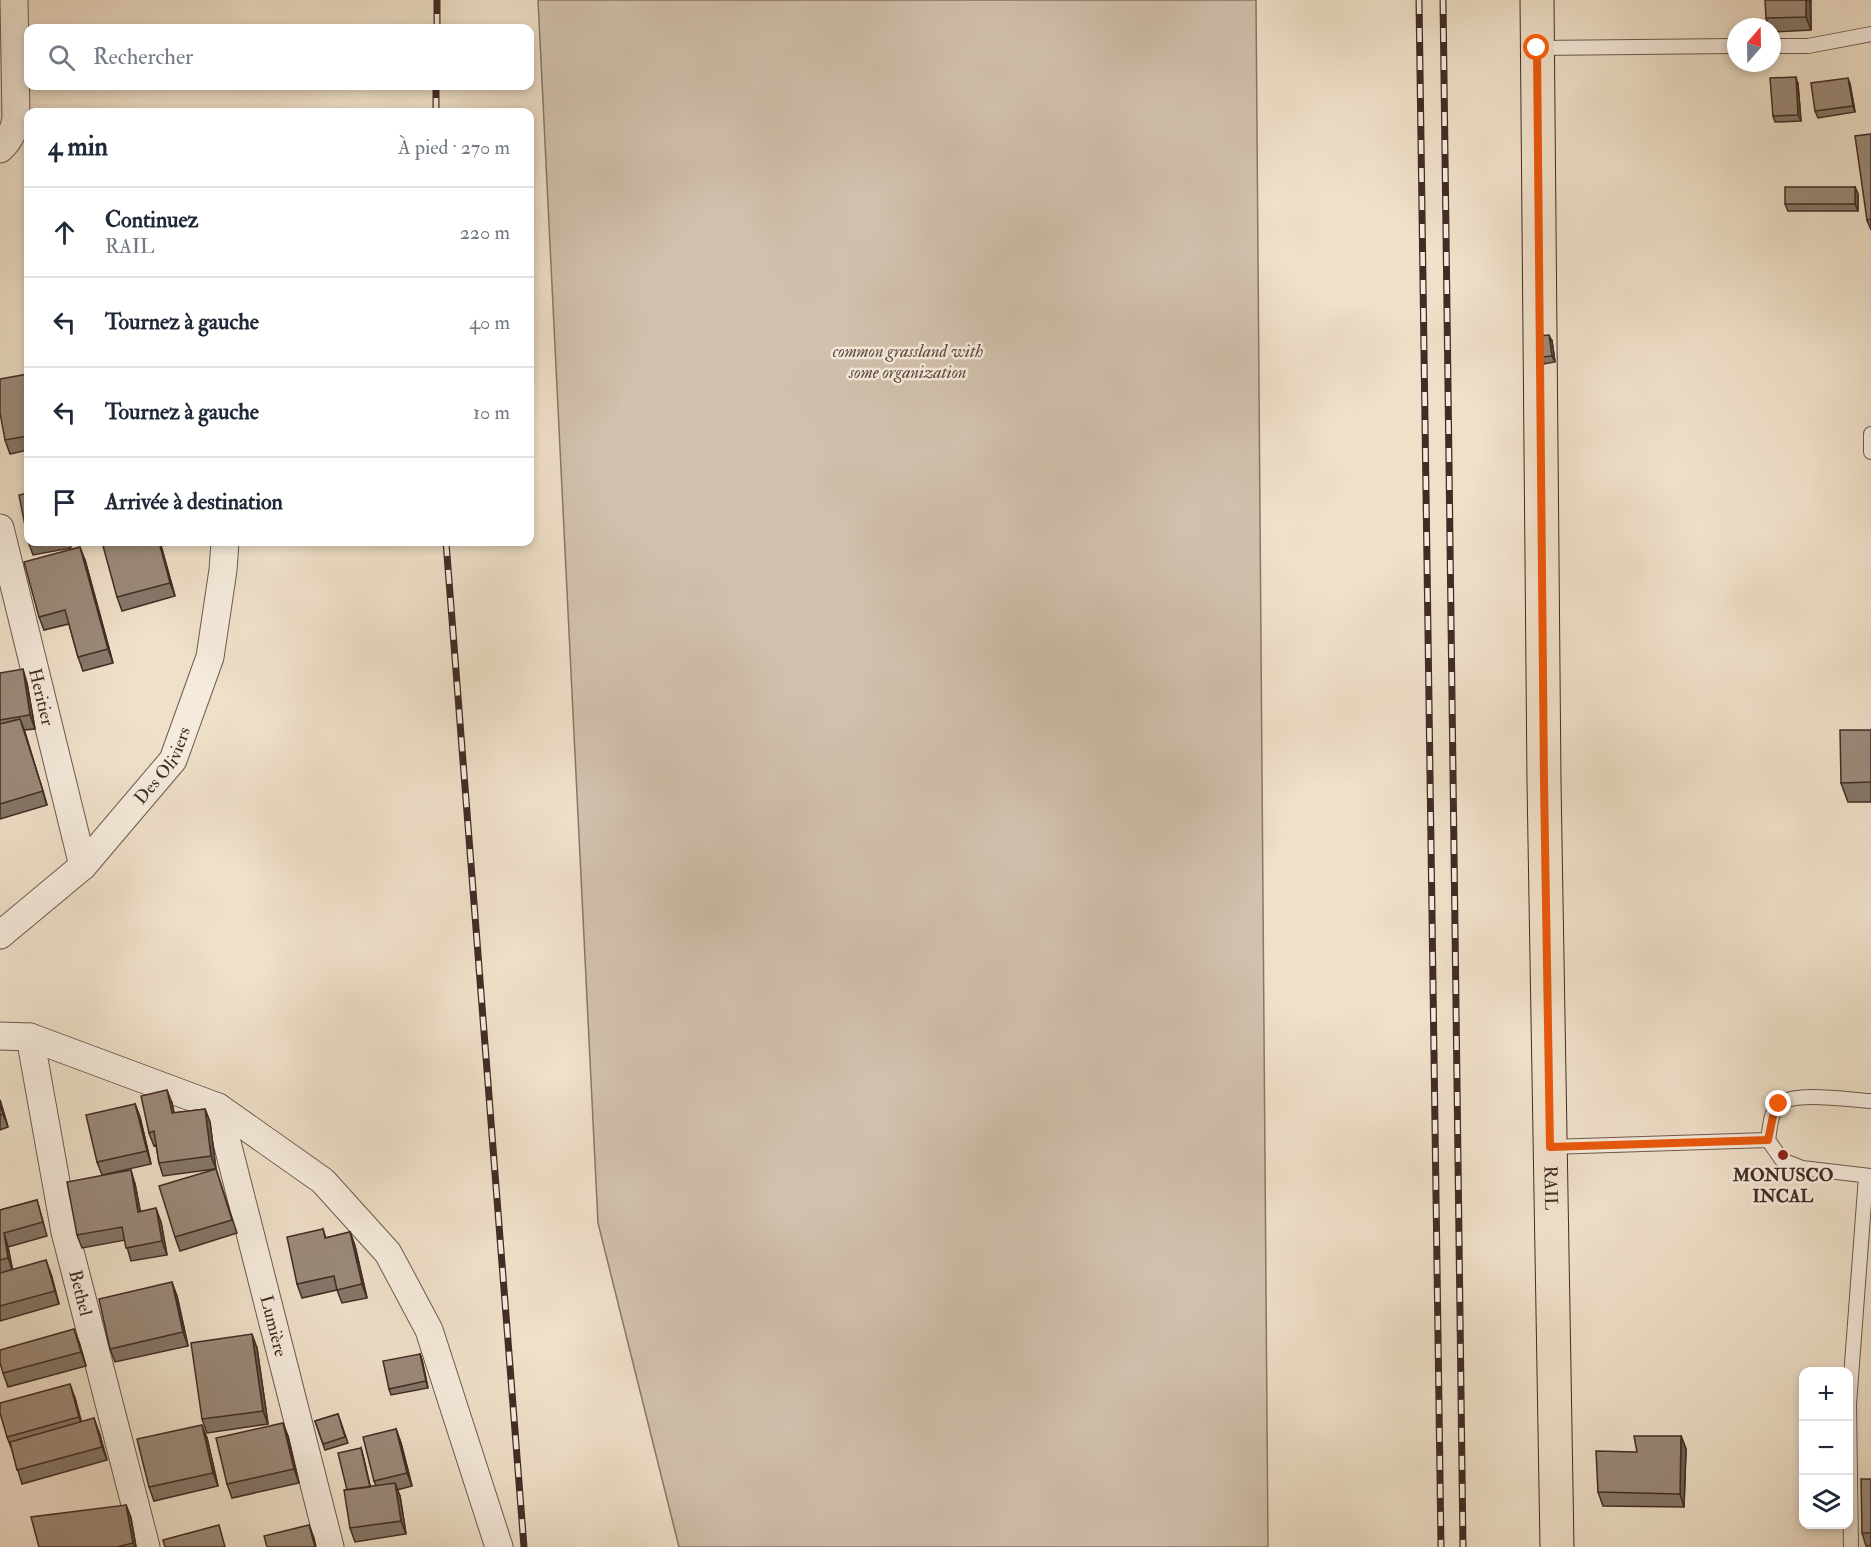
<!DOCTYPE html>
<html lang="fr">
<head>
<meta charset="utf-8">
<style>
  body { margin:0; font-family:"IM FELL Double Pica",serif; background:#f2f2f3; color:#1f2937 }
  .controls { position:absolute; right:18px; bottom:18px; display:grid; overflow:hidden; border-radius:12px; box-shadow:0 3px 9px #0003 }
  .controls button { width:54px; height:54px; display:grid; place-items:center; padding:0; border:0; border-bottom:2px solid #e0e1e3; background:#fff; color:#1f2937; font:30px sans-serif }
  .compass { position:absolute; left:1727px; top:18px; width:54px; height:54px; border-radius:50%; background:#fff; box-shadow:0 3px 9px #0003; rotate:20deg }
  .stop { position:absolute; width:18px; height:18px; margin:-14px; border:4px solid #ea580c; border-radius:50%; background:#fff }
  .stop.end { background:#ea580c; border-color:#fff; box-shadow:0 2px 6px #0008 }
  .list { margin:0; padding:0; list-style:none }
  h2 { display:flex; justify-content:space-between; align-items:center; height:78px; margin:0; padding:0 24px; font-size:26px }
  h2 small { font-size:20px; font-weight:400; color:#747a83 }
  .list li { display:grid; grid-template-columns:39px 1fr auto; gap:18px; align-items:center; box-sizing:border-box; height:90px; padding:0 24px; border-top:2px solid #e0e1e3 }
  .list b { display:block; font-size:22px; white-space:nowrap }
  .list p { margin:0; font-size:20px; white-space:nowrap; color:#747a83 }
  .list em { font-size:20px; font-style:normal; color:#747a83 }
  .icon { flex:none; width:33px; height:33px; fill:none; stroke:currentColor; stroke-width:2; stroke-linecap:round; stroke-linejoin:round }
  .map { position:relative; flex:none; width:1871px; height:1547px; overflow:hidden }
  .search { position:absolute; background:#fff; box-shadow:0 3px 9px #0003; left:24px; top:24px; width:510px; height:66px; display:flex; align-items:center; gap:15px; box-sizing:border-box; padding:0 21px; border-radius:12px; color:#747a83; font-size:22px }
  .panel { position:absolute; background:#fff; box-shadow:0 3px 9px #0003; left:24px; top:108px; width:510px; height:438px; border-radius:12px }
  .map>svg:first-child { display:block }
  .green { fill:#d1c1ad; stroke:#897669; stroke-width:1.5 }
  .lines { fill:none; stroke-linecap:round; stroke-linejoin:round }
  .service-casing { stroke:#6c594e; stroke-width:16 }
  .minor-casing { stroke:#6c594e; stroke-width:29 }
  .primary-casing { stroke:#412c25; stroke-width:35 }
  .service { stroke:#f5ebdc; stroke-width:14 }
  .minor { stroke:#f5ebdc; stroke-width:27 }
  .primary { stroke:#efe0c9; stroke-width:33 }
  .rail-casing { stroke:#412c25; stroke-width:7 }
  .rail { stroke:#f5ebdc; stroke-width:4.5; stroke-dasharray:14; stroke-linecap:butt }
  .wall { fill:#857769; stroke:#412c25; stroke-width:1.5 }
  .shaded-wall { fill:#6c6155; stroke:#412c25; stroke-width:1.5 }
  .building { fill:#9b8a7a; stroke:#412c25; stroke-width:1.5 }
  .route { stroke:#ea580c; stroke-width:8 }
  .poi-dot { fill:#8f2418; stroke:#f5ebdc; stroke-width:2 }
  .labels { text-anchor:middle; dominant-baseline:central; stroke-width:5; stroke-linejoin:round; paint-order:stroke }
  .park-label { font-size:18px; font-style:italic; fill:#5e4a40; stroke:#f5ebdc }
  .street-label { font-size:18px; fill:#412c25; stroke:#f5ebdc }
  .poi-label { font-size:18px; font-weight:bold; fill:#412c25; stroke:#f5ebdc }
</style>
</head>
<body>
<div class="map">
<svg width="1871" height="1547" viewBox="0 0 1871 1547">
  <rect width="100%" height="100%" fill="#efe0c9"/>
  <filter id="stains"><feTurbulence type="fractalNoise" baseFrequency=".00333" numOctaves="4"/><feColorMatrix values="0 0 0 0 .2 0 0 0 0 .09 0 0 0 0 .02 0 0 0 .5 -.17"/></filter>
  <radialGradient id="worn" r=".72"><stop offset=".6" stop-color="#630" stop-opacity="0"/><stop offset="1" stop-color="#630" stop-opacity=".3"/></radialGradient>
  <!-- green -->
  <path class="green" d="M 538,0 L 1256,0 L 1268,1547 L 679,1547 L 598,1223 Z"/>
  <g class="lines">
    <!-- service casing -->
    <g class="service-casing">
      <path id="service" d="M 1772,46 L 1808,46 L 1871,34
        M 1537,48 L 1736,46
        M 1871,434 L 1871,452
        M 1871,1101 C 1850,1100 1795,1091 1779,1104 C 1770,1112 1770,1129 1768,1140 L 1782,1160 L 1802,1168 L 1871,1176
        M 1550,1147 L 1768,1140
        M 1851,1547 L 1849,1404 L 1866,1176"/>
    </g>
    <!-- minor casing -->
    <g class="minor-casing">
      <g id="minor">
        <path d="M 0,149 C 10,140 13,132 16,119 L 14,0"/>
        <path id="s1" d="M 0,528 L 83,866"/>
        <path id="s2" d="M 0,935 L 83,866 L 173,760 L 210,657 L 223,570 L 225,542"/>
        <path d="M 0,1036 L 30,1037 L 218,1107 L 323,1181 L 388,1253 L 429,1330 L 499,1547"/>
        <path id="s3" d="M 30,1037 L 65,1232 L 146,1547"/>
        <path id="s4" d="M 218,1107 L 330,1547"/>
      </g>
    </g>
    <!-- primary casing -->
    <g class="primary-casing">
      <g id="primary">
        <path id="s5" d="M 1537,0 L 1544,782 L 1557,1547"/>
      </g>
    </g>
    <!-- service -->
    <use href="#service" class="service"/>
    <!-- minor -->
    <use href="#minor" class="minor"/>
    <!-- primary -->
    <use href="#primary" class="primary"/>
    <!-- rail casing -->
    <g class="rail-casing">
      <path id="rail" d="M 1419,0 L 1441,1547
        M 1443,0 L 1463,1547
        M 437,28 L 437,0
        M 436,112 L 436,86
        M 446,542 L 524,1547"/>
    </g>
    <!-- rail -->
    <use href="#rail" class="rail"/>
  </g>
  <!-- wall -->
  <path class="wall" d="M 1811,0 L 1811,30 L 1772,32 L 1772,27 L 1769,27 L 1766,18 Z
    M 1798,84 L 1801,121 L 1775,122 L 1773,116 Z
    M 1850,84 L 1855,112 L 1818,118 L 1815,111 Z
    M 1871,134 L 1871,230 L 1867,220 Z
    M 1855,187 L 1858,194 L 1858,211 L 1788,211 L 1785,204 Z
    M 1552,341 L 1555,362 L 1544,364 L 1542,357 Z
    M 28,374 L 28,450 L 10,454 L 5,440 Z
    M 28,493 L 28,542 L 70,542 L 71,548 L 33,555 L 28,541 Z
    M 119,542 L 160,542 L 175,596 L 122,611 L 117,597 Z
    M 85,560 L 113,663 L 83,671 L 78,657 L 69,624 L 44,630 L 39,617 Z
    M 0,673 L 27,683 L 35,729 L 24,730 L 47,805 L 0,819 Z
    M 1871,730 L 1871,802 L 1848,802 L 1841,783 Z
    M 0,1100 L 8,1127 L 0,1130 Z
    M 172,1103 L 174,1113 L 205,1109 L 210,1122 L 216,1169 L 237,1233 L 180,1251 L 175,1237 L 215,1169 L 163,1176 L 159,1163 L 156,1145 L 154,1146 L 149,1133 Z
    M 135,1104 L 140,1117 L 151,1164 L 102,1175 L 97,1162 Z
    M 135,1184 L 140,1211 L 161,1222 L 167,1255 L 131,1261 L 125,1240 L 82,1248 L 77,1235 Z
    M 37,1200 L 47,1236 L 8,1247 L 12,1270 L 51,1274 L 59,1304 L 0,1321 L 0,1210 Z
    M 323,1229 L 326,1238 L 350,1232 L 355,1246 L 367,1298 L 342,1303 L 337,1290 L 302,1298 L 297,1284 Z
    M 177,1296 L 188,1346 L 115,1362 L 110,1349 Z
    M 79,1342 L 86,1366 L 8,1387 L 3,1373 Z
    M 257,1348 L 268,1424 L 207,1433 L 202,1419 Z
    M 420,1354 L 422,1360 L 428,1388 L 391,1395 L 389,1389 Z
    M 75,1398 L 81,1422 L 99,1432 L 107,1460 L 22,1484 L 12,1450 L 7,1437 Z
    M 338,1414 L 348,1443 L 325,1450 L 315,1421 Z
    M 396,1429 L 401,1443 L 412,1486 L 397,1490 L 400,1496 L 406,1534 L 355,1542 L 350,1528 L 347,1490 L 361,1448 L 370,1487 L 376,1486 L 374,1481 Z
    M 288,1436 L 299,1483 L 232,1498 L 227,1484 Z
    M 1681,1436 L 1686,1449 L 1684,1507 L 1603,1506 L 1598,1492 L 1637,1452 Z
    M 207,1438 L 218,1486 L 154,1501 L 149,1487 Z
    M 1871,1479 L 1871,1546 L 1866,1546 L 1862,1533 Z
    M 126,1505 L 131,1518 L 136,1547 L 39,1547 Z"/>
  <!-- shaded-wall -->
  <path class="shaded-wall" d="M 1806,0 L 1810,0 L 1811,30 L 1806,17 Z
    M 1796,77 L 1798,84 L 1801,121 L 1798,115 Z
    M 1848,78 L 1850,84 L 1855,112 L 1853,106 Z
    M 1855,187 L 1858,194 L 1858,211 L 1855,204 Z
    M 1549,335 L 1552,341 L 1555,362 L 1552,356 Z
    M 159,542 L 160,542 L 175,596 L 170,583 Z
    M 80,547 L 85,560 L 113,663 L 108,649 Z
    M 23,669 L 27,683 L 35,729 L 30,715 Z
    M 20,719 L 25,732 L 47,805 L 43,791 Z
    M 167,1090 L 172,1103 L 177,1127 L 172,1113 Z
    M 0,1100 L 8,1127 L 3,1114 Z
    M 135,1104 L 140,1117 L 151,1164 L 147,1151 Z
    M 205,1109 L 210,1122 L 216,1169 L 211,1156 Z
    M 131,1170 L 135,1184 L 143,1225 L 138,1212 Z
    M 156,1208 L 161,1222 L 167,1255 L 162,1241 Z
    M 350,1232 L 355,1246 L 367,1298 L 362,1284 Z
    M 4,1233 L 8,1247 L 13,1271 L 8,1258 Z
    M 46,1260 L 51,1274 L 59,1304 L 55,1291 Z
    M 172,1282 L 177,1296 L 188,1346 L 183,1332 Z
    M 74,1329 L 79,1342 L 86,1366 L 81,1352 Z
    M 252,1334 L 257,1348 L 268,1424 L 263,1411 Z
    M 420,1354 L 422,1360 L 428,1388 L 426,1381 Z
    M 70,1384 L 75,1398 L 84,1431 L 79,1417 Z
    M 94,1418 L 99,1432 L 107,1460 L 102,1447 Z
    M 283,1423 L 288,1436 L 299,1483 L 294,1469 Z
    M 202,1425 L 207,1438 L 218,1486 L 213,1473 Z
    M 396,1429 L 401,1443 L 412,1486 L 407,1473 Z
    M 1681,1436 L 1686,1449 L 1684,1507 L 1680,1494 Z
    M 361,1448 L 363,1455 L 373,1498 L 370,1491 Z
    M 395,1483 L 400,1496 L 406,1534 L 401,1521 Z
    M 126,1505 L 131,1518 L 136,1547 L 135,1547 L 133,1543 Z
    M 309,1525 L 314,1538 L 316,1547 L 315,1547 Z"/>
  <!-- building -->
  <path class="building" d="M 1765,0 L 1806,0 L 1806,17 L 1766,18 Z
    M 1796,77 L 1798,115 L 1773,116 L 1770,78 Z
    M 1848,78 L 1853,106 L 1815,111 L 1811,83 Z
    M 1871,134 L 1871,219 L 1867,220 L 1855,136 Z
    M 1785,187 L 1855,187 L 1855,204 L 1785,204 Z
    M 1549,335 L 1552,356 L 1542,357 L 1539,336 Z
    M 28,374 L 28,436 L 5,440 L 0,413 L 0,379 Z
    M 28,493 L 28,541 L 19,495 Z
    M 119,542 L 159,542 L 170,583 L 117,597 L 103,546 Z
    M 80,547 L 108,649 L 78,657 L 65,610 L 39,617 L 24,562 Z
    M 23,669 L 30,715 L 0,720 L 0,673 Z
    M 20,719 L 43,791 L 0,804 L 0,724 Z
    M 1840,730 L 1871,730 L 1871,782 L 1841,783 Z
    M 167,1090 L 172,1113 L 205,1109 L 211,1156 L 159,1163 L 154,1131 L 149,1133 L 141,1096 Z
    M 0,1104 L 3,1114 L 0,1115 Z
    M 135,1104 L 147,1151 L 97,1162 L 86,1115 Z
    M 216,1169 L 232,1220 L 175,1237 L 159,1186 Z
    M 131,1170 L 138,1212 L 156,1208 L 162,1241 L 126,1248 L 122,1227 L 77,1235 L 67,1182 Z
    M 37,1200 L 43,1222 L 4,1233 L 8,1258 L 0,1260 L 0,1210 Z
    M 323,1229 L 325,1238 L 350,1232 L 362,1284 L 337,1290 L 334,1276 L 297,1284 L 287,1237 Z
    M 46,1260 L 55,1291 L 0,1306 L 0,1273 Z
    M 172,1282 L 183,1332 L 110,1349 L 99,1299 Z
    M 74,1329 L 81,1352 L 3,1373 L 0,1363 L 0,1350 Z
    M 252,1334 L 263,1411 L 202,1419 L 191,1343 Z
    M 420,1354 L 426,1381 L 389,1389 L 383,1361 Z
    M 70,1384 L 79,1417 L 7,1437 L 0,1413 L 0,1403 Z
    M 338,1414 L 345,1437 L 323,1444 L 315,1421 Z
    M 94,1418 L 102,1447 L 17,1470 L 10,1442 Z
    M 283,1423 L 294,1469 L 227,1484 L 216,1438 Z
    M 202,1425 L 213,1473 L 149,1487 L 137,1439 Z
    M 396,1429 L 407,1473 L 374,1481 L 363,1437 Z
    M 1634,1436 L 1681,1436 L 1680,1494 L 1598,1492 L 1596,1451 L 1637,1452 Z
    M 361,1448 L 370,1487 L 347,1490 L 338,1453 Z
    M 1861,1479 L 1871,1479 L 1871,1533 L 1862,1533 Z
    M 395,1483 L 401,1521 L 350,1528 L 344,1490 Z
    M 126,1505 L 133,1543 L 117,1547 L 39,1547 L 31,1517 Z
    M 219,1525 L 225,1547 L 165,1547 L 163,1540 Z
    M 309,1525 L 315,1547 L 267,1547 L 264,1536 Z"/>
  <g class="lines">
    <!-- route -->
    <path class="route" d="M 1537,48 L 1544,782 L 1550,1147 L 1768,1140 L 1773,1116 L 1779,1104"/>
  </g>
  <!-- markers -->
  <circle class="poi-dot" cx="1783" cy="1155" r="6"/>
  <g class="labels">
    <!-- park labels -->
    <g class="park-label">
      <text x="908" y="351">common grassland with<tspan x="908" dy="21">some organization</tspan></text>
    </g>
    <!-- street labels -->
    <g class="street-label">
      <text stroke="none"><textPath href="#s1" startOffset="174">Heritier</textPath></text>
      <text stroke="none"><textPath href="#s2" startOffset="237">Des Oliviers</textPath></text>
      <text stroke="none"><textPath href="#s5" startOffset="1188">RAIL</textPath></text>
      <text stroke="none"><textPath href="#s3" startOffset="261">Bethel</textPath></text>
      <text stroke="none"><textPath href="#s4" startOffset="226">Lumière</textPath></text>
    </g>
    <!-- poi labels -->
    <g class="poi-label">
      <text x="1783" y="1175">MONUSCO<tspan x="1783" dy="21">INCAL</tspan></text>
    </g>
  </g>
  <rect width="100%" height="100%" filter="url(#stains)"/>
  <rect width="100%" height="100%" fill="url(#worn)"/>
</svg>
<div class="controls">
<button>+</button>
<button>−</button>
<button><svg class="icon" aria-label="layers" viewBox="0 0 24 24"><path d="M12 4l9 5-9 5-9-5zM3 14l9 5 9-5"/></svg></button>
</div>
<svg class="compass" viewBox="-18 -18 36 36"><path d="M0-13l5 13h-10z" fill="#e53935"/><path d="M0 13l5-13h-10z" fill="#747a83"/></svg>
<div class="stop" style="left:1537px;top:48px"></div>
<div class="stop end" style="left:1779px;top:1104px"></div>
<div class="search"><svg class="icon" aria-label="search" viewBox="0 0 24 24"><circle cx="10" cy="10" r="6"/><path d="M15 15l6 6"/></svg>Rechercher</div>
<section class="panel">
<h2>4 min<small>À pied · 270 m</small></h2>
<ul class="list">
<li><svg class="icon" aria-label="ahead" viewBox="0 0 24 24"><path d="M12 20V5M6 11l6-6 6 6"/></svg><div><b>Continuez</b><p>RAIL</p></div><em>220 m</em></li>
<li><svg class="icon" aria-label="left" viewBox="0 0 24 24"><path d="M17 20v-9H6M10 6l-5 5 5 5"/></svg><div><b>Tournez à gauche</b></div><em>40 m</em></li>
<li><svg class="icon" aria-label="left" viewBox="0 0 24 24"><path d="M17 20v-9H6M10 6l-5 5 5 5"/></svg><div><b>Tournez à gauche</b></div><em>10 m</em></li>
<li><svg class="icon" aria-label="arrive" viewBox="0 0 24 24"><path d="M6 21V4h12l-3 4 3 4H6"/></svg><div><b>Arrivée à destination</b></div></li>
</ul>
</section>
</div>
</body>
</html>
